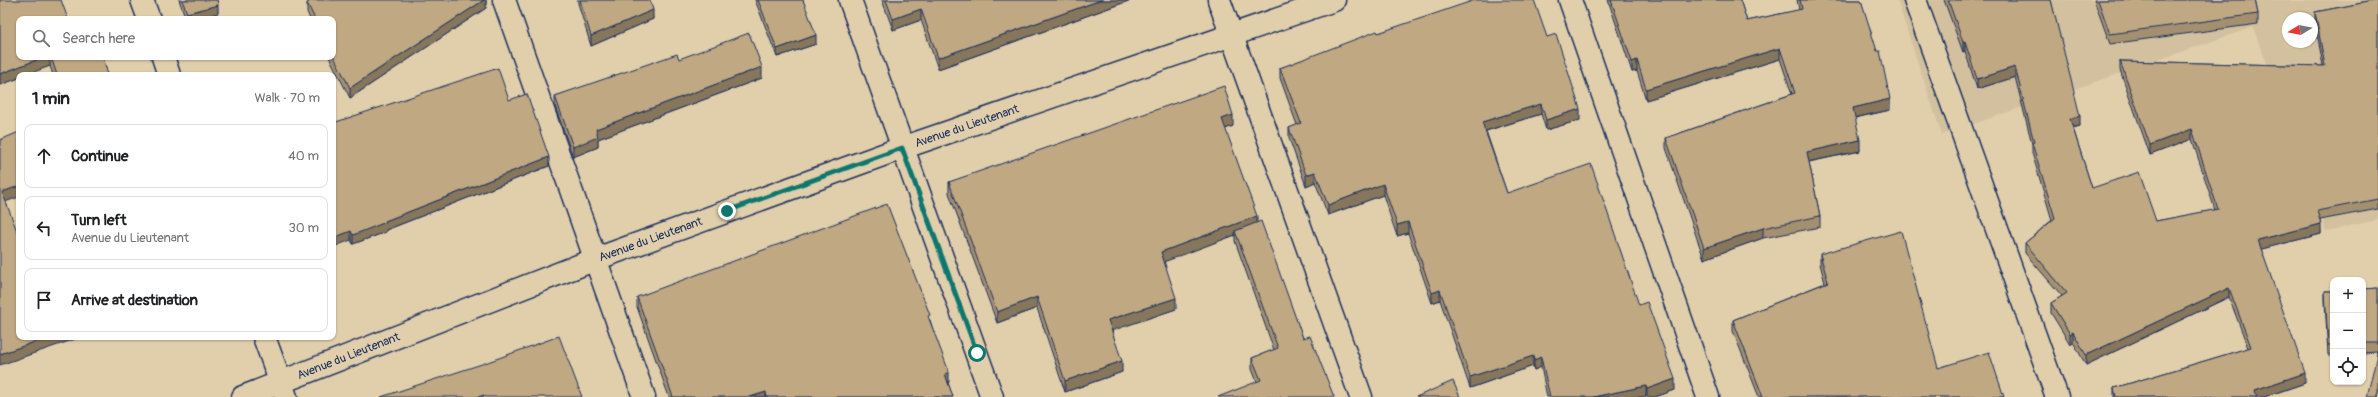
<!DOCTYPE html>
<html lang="en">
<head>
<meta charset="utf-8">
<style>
  body { margin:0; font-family:Pangolin,sans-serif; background:#f2f2f2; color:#202124 }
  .controls { position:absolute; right:12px; bottom:12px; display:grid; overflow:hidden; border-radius:8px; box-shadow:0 1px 3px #0004 }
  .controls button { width:36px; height:36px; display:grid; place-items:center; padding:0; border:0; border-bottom:1px solid #e0e0e0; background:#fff; color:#202124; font:20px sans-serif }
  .compass { position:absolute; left:2282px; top:12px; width:36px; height:36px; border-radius:50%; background:#fff; box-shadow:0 1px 3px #0004; rotate:260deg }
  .stop { position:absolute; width:12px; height:12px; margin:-9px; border:3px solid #0f766e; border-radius:50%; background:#fff }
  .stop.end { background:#0f766e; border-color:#fff; box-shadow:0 1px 4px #0008 }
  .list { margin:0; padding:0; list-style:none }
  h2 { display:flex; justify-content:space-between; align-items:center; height:52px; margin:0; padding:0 16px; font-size:17px }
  h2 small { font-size:13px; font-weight:400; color:#757577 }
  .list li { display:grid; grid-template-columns:26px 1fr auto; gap:12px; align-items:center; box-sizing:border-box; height:64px; margin:0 8px 8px; padding:0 8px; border:1px solid #e0e0e0; border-radius:8px }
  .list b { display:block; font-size:15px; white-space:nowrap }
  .list p { margin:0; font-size:13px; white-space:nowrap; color:#757577 }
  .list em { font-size:13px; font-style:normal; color:#757577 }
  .icon { flex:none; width:22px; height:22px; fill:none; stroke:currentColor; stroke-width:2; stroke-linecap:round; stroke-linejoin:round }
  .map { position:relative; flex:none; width:2378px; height:397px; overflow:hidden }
  .search { position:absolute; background:#fff; box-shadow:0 1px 3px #0004; left:16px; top:16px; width:320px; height:44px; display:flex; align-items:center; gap:10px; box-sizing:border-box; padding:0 14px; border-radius:8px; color:#757577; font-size:15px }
  .panel { position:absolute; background:#fff; box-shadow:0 1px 3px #0004; left:16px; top:72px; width:320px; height:268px; border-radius:8px }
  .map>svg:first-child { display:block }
  .built { fill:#d3c09e; fill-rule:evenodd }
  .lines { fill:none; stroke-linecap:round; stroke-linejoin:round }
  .minor-casing { stroke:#1b2f5e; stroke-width:25 }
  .major-casing { stroke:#1b2f5e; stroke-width:25 }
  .minor { stroke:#e1cfac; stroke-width:22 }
  .major { stroke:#e1cfac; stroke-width:22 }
  .wall { fill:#a49070; stroke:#1b2f5e }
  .shaded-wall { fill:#86765b; stroke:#1b2f5e }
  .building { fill:#bfa882; stroke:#1b2f5e }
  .route { stroke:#0f766e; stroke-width:5 }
  .labels { text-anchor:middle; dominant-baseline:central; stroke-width:3; stroke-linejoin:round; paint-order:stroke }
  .street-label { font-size:12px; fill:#1b2f5e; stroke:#e1cfac }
</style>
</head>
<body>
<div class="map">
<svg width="2378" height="397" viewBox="0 0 2378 397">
  <rect width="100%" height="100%" fill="#e1cfac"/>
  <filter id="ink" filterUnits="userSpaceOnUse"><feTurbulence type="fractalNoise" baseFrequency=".025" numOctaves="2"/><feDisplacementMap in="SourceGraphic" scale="8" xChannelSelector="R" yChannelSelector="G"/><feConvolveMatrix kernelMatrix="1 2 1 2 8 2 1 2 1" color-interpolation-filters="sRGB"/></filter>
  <g filter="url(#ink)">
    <!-- built -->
    <path class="built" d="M 1897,0 L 2378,0 L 2378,220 L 2326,231 L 2253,27 L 1942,135 ZM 2288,18 L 2312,18 L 2312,42 L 2288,42 Z"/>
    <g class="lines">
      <!-- minor casing -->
      <g class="minor-casing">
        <path id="minor" d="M 142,0 L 149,19
          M 504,0 L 644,397
          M 850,0 L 992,397
          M 1219,0 L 1361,397
          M 1570,0 L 1708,397
          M 1915,0 L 2057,397
          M 163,57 L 169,75
          M 264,337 L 286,397"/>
      </g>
      <!-- major casing -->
      <g class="major-casing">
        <g id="major">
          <path id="s1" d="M 243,397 L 596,259 L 902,148 L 1334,0"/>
        </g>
      </g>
      <!-- minor -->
      <use href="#minor" class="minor"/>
      <!-- major -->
      <use href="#major" class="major"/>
    </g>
    <!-- wall -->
    <path class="wall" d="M 0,0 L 19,57 L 103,57 L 108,75 L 53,75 L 50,66 L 19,75 L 19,78 L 0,85 Z
      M 179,0 L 217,0 L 218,13 L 197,19 L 186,19 Z
      M 486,0 L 486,8 L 350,98 L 329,57 L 333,57 L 333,19 L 310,19 L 307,12 L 307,3 Z
      M 577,0 L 650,0 L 653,19 L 591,46 Z
      M 755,0 L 803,0 L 816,44 L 777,57 Z
      M 882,0 L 1131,0 L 938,69 L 921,20 L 893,30 Z
      M 1608,0 L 1740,0 L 1747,21 L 1799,10 L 1797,0 L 1861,0 L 1890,110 L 1855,118 L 1860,151 L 1809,162 L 1820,216 L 1820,227 L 1763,238 L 1704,259 L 1666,148 L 1666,138 L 1792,94 L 1780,59 L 1646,100 L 1637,71 L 1632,72 Z
      M 1944,0 L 2051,0 L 2080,126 L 2073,128 L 2092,188 L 2156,221 L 2215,210 L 2192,139 L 2150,155 L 2120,70 L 2120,61 L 2323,66 L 2315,22 L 2315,12 L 2378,0 L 2378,209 L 2320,220 L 2321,234 L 2261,249 L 2305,383 L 2264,397 L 2114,397 L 2114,388 L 2248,348 L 2229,297 L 2086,365 L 2073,342 L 2070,344 L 2051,313 L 2051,303 L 2062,296 L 2025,253 L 2025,243 L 2052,220 L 2032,153 L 2032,144 L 2015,77 L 1977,89 L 1965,51 L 1963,52 Z
      M 2094,0 L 2255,0 L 2258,14 L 2258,24 L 2110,44 Z
      M 1378,33 L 1547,37 L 1580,120 L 1546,130 L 1541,114 L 1486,131 L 1507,193 L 1639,305 L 1675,390 L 1655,397 L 1647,397 L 1646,396 L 1642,397 L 1547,397 L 1541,367 L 1534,370 L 1533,366 L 1470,388 L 1440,300 L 1432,303 L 1408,233 L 1397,236 L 1383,195 L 1328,215 L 1315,182 L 1306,186 L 1289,138 L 1289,128 L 1297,125 L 1280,78 L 1280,68 Z
      M 679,59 L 762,78 L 598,139 L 598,147 L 573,157 L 555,106 L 555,96 Z
      M 509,100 L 549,166 L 386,230 L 386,232 L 353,244 L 351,240 L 333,123 Z
      M 1233,126 L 1225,129 L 1257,223 L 1303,338 L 1334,397 L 1257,382 L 1252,369 L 1252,358 L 1274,350 L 1235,241 L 1235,235 L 1164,261 L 1176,309 L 1112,330 L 1122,372 L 1065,392 L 1037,308 L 997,323 L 949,193 L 949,182 Z
      M 1820,254 L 1938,368 L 2004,397 L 1759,397 L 1733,331 L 1733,320 L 1825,283 L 1820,264 Z
      M 2378,288 L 2378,397 L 2377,352 L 2363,353 L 2363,289 Z
      M 2325,291 L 2333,291 L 2333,355 L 2328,355 L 2325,301 Z
      M 637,297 L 930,320 L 949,382 L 948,383 L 953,397 L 669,397 L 637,307 Z"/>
    <!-- shaded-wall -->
    <path class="shaded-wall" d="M 484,0 L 486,0 L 486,8 L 350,98 L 350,88 Z
      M 1101,0 L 1131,0 L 938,69 L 938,58 Z
      M 218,5 L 218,13 L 197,19 L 187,19 L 187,13 Z
      M 921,9 L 921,20 L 893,30 L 893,19 Z
      M 653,10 L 653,19 L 591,46 L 591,36 Z
      M 816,35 L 816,44 L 777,57 L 777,49 Z
      M 1963,42 L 1965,42 L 1965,51 L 1963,52 Z
      M 1780,48 L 1780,59 L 1646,100 L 1646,89 Z
      M 44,57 L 50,57 L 50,66 L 26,75 L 19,75 L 19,78 L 0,85 L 0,74 Z
      M 1637,60 L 1637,71 L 1632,72 L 1632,62 Z
      M 762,67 L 762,78 L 598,139 L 598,147 L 573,157 L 573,147 L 596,129 Z
      M 2015,67 L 2015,77 L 1977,89 L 1977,79 Z
      M 1890,99 L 1890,110 L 1853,118 L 1853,108 Z
      M 1541,104 L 1541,114 L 1482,132 L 1482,122 Z
      M 1580,109 L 1580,120 L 1546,130 L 1546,120 Z
      M 1233,115 L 1233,126 L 1222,130 L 1222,119 Z
      M 2080,116 L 2080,126 L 2070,128 L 2070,119 Z
      M 2192,129 L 2192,139 L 2150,155 L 2150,145 Z
      M 1860,140 L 1860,151 L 1807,162 L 1807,152 Z
      M 549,157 L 549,166 L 386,230 L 386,232 L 353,244 L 353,235 L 385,221 Z
      M 1315,172 L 1315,182 L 1306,186 L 1306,175 Z
      M 1383,184 L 1383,195 L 1328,215 L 1328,205 Z
      M 19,186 L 19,197 L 2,203 L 2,192 Z
      M 1257,216 L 1257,227 L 1235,231 L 1235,235 L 1161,263 L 1161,252 Z
      M 1408,222 L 1408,233 L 1397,236 L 1397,225 Z
      M 2321,224 L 2321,234 L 2258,250 L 2258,240 Z
      M 1763,228 L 1763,238 L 1704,259 L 1704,248 Z
      M 351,231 L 351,240 L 333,247 L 333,238 Z
      M 2229,288 L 2229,297 L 2086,365 L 2086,355 Z
      M 1440,290 L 1440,300 L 1432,303 L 1432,293 Z
      M 1037,297 L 1037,308 L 997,323 L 997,312 Z
      M 1176,298 L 1176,309 L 1108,332 L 1108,320 Z
      M 2073,332 L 2073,342 L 2070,344 L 2070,334 Z
      M 49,337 L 81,337 L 0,365 L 0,354 Z
      M 1533,356 L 1533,366 L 1470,388 L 1470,377 Z
      M 1541,357 L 1541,367 L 1534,370 L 1534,360 Z
      M 1122,361 L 1122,372 L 1065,392 L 1065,381 Z
      M 949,372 L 949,382 L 945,384 L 945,374 Z
      M 2305,373 L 2305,383 L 2264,397 L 2255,397 L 2255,390 Z
      M 1675,379 L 1675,390 L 1655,397 L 1647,397 L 1647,389 Z
      M 1646,386 L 1646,396 L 1642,397 L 1593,397 Z
      M 766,392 L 766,397 L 750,397 Z
      M 484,395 L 484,397 L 478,397 Z"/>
    <!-- building -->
    <path class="building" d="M 0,0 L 61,0 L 68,19 L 19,19 L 19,57 L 44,57 L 0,74 Z
      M 182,0 L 217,0 L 218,5 L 187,13 Z
      M 312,0 L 484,0 L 350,88 L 333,55 L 333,19 L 315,19 L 307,3 Z
      M 580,0 L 650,0 L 653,10 L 591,36 Z
      M 758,0 L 803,0 L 816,35 L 777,49 Z
      M 886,0 L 1101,0 L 938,58 L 921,9 L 893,19 Z
      M 1475,0 L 1534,0 L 1547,37 L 1556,34 L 1580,109 L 1546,120 L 1541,104 L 1482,122 L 1507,193 L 1591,164 L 1639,305 L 1647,302 L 1675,379 L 1647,389 L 1646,386 L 1593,397 L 1550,397 L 1541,357 L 1534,360 L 1533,356 L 1470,377 L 1440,290 L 1432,293 L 1408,222 L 1397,225 L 1383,184 L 1328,205 L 1315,172 L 1306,175 L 1289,128 L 1301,123 L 1280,68 L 1377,31 L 1378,33 Z
      M 1611,0 L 1740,0 L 1747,21 L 1802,9 L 1800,0 L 1861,0 L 1877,51 L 1880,51 L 1890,99 L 1853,108 L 1860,140 L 1807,152 L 1820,216 L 1763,228 L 1704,248 L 1666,138 L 1795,93 L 1780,48 L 1646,89 L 1637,60 L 1632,62 Z
      M 1948,0 L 2051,0 L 2080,116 L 2070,119 L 2092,188 L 2139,172 L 2156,221 L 2218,209 L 2192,129 L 2150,145 L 2120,61 L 2325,66 L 2315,12 L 2378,0 L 2378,199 L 2317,211 L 2321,224 L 2258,240 L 2305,373 L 2255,390 L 2257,397 L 2116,397 L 2114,388 L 2251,347 L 2229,288 L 2086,355 L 2073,332 L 2070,334 L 2051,303 L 2067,293 L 2025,243 L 2055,218 L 2032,143 L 2034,142 L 2015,67 L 1977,79 L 1965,42 L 1963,42 Z
      M 2098,0 L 2255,0 L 2258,14 L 2110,34 Z
      M 749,33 L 762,67 L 596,129 L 598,137 L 573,147 L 555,96 L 677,54 L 679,59 Z
      M 51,57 L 103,57 L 108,75 L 57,75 Z
      M 498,68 L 509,100 L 527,94 L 549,157 L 385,221 L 386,222 L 353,235 L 351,231 L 333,238 L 333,123 Z
      M 1224,86 L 1233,115 L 1222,119 L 1257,216 L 1161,252 L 1176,298 L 1108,320 L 1122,361 L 1065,381 L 1037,297 L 997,312 L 949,182 Z
      M 19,132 L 19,186 L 2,192 L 19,236 L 19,337 L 49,337 L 0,354 L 0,140 Z
      M 887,204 L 930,315 L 928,316 L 949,372 L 945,374 L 953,397 L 767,397 L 766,392 L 750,397 L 673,397 L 637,297 Z
      M 1261,221 L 1303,338 L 1310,336 L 1334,397 L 1218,397 L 1261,380 L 1252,358 L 1278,348 L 1235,231 Z
      M 1901,231 L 1938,368 L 1989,352 L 2004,397 L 1763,397 L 1733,320 L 1828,282 L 1820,254 Z
      M 2378,288 L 2378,343 L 2363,343 L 2363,289 Z
      M 2325,291 L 2333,291 L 2333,345 L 2328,345 Z
      M 559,336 L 582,397 L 485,397 L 484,395 L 478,397 L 381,397 L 488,362 Z
      M 2378,350 L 2378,397 L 2367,397 Z
      M 1453,381 L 1460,397 L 1416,397 Z"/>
  </g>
  <g class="lines" filter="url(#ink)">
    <!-- route -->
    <path class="route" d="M 727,211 L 902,148 L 977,353"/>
  </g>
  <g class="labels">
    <!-- street labels -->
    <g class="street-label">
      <text stroke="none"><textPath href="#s1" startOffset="773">Avenue du Lieutenant</textPath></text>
      <text stroke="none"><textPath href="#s1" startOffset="437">Avenue du Lieutenant</textPath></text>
      <text stroke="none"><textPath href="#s1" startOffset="113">Avenue du Lieutenant</textPath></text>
    </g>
  </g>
</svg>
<div class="controls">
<button>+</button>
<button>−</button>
<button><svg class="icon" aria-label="locate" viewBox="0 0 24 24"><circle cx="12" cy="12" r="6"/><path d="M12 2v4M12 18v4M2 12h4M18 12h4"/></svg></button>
</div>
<svg class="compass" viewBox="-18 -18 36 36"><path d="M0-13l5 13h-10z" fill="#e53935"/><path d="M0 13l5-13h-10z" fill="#757577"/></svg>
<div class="stop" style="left:977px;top:353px"></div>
<div class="stop end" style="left:727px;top:211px"></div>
<div class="search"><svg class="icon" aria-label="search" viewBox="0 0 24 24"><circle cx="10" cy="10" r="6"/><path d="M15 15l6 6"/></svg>Search here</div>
<section class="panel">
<h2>1 min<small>Walk · 70 m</small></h2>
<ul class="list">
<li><svg class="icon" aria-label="ahead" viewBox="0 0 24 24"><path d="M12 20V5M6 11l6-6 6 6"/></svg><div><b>Continue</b></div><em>40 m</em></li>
<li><svg class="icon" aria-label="left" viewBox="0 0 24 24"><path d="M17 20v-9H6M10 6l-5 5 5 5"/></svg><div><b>Turn left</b><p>Avenue du Lieutenant</p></div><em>30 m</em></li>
<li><svg class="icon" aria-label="arrive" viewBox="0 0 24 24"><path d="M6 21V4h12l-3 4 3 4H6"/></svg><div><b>Arrive at destination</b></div></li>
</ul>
</section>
</div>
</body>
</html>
